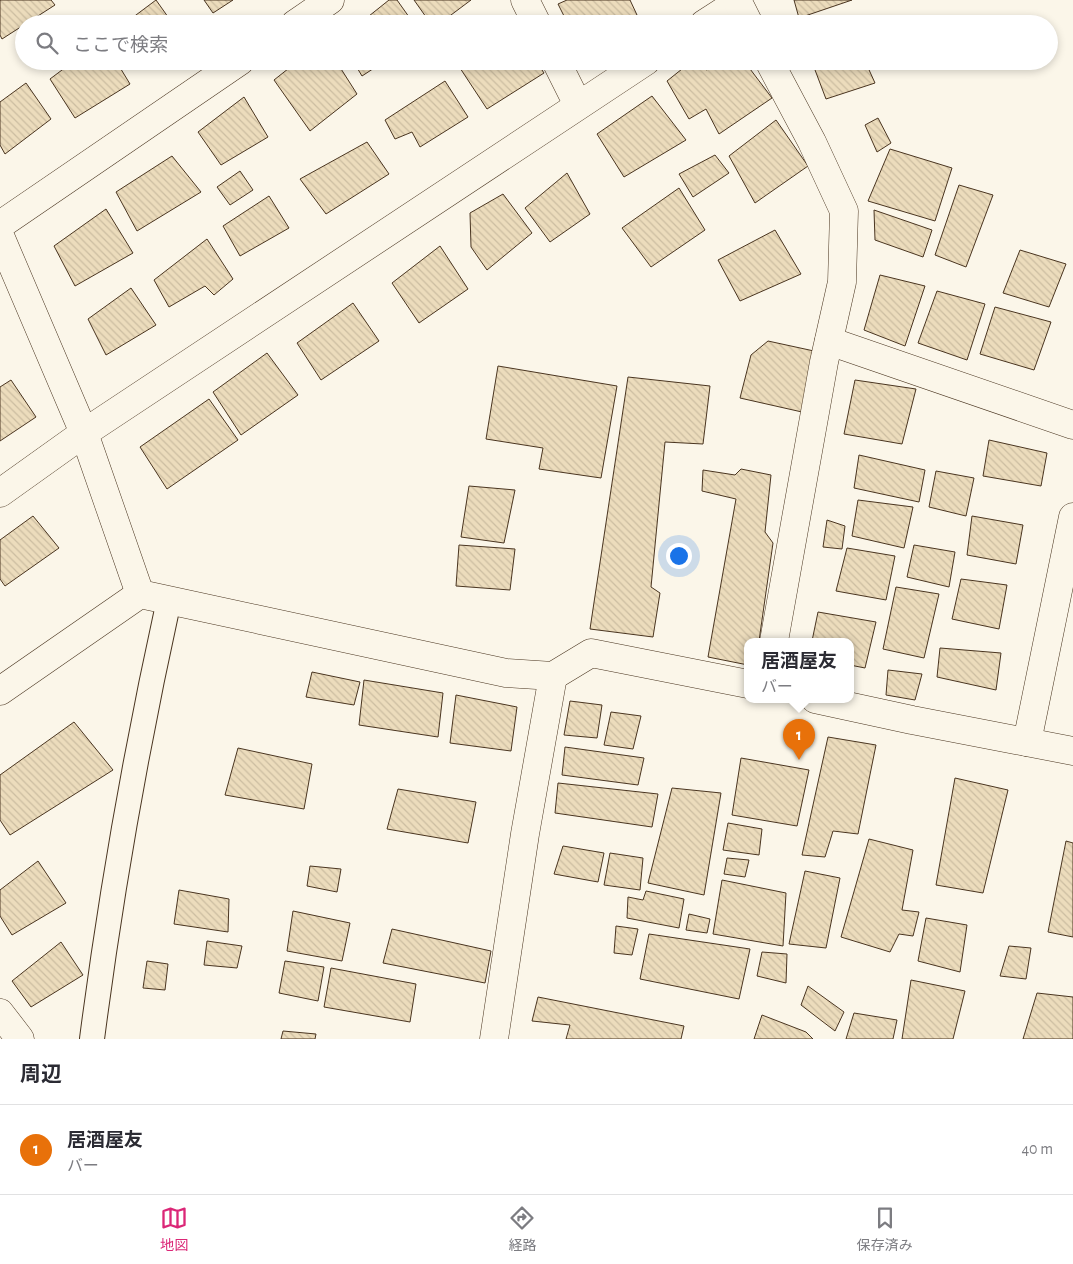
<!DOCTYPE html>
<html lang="ja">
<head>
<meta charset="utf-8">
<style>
  body { margin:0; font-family:"Alegreya Sans","Noto Sans JP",sans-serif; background:#f7f7f7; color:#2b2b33 }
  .you { position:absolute; left:678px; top:555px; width:18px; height:18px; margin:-12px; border:4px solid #fff; border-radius:50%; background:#1a73e8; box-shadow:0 0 0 8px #1a73e833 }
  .badge { display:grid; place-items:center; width:32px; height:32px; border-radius:50%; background:#db2777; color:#fff; font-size:16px; font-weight:700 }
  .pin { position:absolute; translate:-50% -41px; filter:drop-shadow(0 1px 2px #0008) }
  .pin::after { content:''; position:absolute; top:26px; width:18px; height:15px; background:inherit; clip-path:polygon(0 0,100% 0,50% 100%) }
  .popup { position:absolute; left:744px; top:638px; width:110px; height:65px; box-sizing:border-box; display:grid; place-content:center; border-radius:10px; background:#fff; filter:drop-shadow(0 1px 4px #0005); font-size:16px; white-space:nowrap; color:#7c7c81 }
  .popup b { font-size:19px; color:#2b2b33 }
  .popup::after { content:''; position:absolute; left:50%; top:100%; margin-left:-10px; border:10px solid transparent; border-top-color:#fff }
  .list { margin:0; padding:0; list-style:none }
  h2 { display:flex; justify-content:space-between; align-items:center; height:65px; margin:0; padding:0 20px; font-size:21px }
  h2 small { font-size:16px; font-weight:400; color:#7c7c81 }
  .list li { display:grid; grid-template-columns:32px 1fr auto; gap:15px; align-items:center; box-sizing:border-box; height:90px; padding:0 20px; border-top:1px solid #e1e1e2 }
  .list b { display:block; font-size:19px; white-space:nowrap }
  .list p { margin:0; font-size:16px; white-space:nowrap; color:#7c7c81 }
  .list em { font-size:16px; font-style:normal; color:#7c7c81 }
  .icon { flex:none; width:28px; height:28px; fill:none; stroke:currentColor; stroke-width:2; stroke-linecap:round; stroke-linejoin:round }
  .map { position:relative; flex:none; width:1073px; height:1039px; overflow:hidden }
  .search { position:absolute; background:#fff; box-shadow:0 2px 8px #0003; left:15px; right:15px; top:15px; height:55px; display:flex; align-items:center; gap:12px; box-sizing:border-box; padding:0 18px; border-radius:28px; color:#7c7c81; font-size:19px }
  .sheet { height:155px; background:#fff }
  nav { display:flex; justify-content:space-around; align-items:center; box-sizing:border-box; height:70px; border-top:1px solid #e1e1e2; background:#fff; font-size:14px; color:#7c7c81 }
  nav a { display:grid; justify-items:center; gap:2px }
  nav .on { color:#db2777 }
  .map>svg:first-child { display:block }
  .building { fill:url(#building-back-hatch); stroke:#4a3520 }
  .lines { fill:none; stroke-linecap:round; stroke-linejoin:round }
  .pedestrian-casing { stroke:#4a3520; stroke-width:26 }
  .minor-casing { stroke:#4a3520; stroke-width:29 }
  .tertiary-casing { stroke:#4a3520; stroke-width:29 }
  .pedestrian { stroke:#fbf6e9; stroke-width:24 }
  .minor { stroke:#fbf6e9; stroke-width:28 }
  .tertiary { stroke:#fbf6e9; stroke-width:28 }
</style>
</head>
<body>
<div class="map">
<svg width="1073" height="1039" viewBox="0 0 1073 1039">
  <defs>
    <pattern id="building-back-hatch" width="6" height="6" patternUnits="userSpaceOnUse" patternTransform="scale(1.25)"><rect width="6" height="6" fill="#ecdcbc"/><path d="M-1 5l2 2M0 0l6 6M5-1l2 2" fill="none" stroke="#ccbda1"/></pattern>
  </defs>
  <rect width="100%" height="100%" fill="#fbf6e9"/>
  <!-- building -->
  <path class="building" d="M 0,0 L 51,0 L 55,5 L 2,39 L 0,35 Z
    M 156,0 L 173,24 L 124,24 Z
    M 204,0 L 233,0 L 213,13 Z
    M 389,0 L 397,0 L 414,24 L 359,24 Z
    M 414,0 L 471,0 L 439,24 L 431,24 Z
    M 567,0 L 630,0 L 637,15 L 619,24 L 568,24 L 558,4 Z
    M 794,0 L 852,0 L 799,18 Z
    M 74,61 L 116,61 L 130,84 L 75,118 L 50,79 Z
    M 298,61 L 336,61 L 357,94 L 310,131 L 274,80 Z
    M 353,61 L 385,61 L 362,76 Z
    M 469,61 L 536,61 L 544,73 L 487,109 L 460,68 Z
    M 692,61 L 701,61 L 706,70 L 727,61 L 744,61 L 772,98 L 719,134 L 706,109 L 689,119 L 667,81 Z
    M 814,61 L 865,61 L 875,83 L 826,99 L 812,62 Z
    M 445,81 L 468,117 L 420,147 L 412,132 L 395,139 L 385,120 Z
    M 26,83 L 51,119 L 5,154 L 0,145 L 0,102 Z
    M 652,96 L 686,140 L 624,177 L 597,134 Z
    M 244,97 L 268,137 L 221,165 L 198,132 Z
    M 878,118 L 891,143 L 877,152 L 865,125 Z
    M 776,120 L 808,166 L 755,203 L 729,156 Z
    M 367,142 L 389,174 L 326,214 L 300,179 Z
    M 890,149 L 952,168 L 935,221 L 868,201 Z
    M 715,155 L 729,173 L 693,197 L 679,174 Z
    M 172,156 L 201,192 L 137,231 L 116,192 Z
    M 240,171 L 253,190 L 230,205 L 217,187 Z
    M 567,173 L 590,214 L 550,242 L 525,208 Z
    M 959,185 L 993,195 L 966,267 L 935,255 Z
    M 679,188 L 705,230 L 651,267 L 622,228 Z
    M 503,194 L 532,233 L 487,270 L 471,247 L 470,213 Z
    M 269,196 L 289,228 L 240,256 L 223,226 Z
    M 106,209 L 133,253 L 75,286 L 54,246 Z
    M 874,210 L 932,230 L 923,257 L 875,240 Z
    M 775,230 L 801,274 L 740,301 L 718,260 Z
    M 207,239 L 233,279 L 214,295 L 205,286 L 169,307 L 154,280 Z
    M 440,246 L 468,289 L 419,323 L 392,283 Z
    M 1020,250 L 1066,264 L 1049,307 L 1003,293 Z
    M 880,275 L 925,286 L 905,346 L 864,330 Z
    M 131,288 L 156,325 L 106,355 L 88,319 Z
    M 937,291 L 985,304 L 967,360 L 918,343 Z
    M 353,303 L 379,341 L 321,380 L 297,343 Z
    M 995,307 L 1051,322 L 1034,370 L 980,354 Z
    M 768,341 L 814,351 L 802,412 L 740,398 L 751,355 Z
    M 267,353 L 298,395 L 241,435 L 213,392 Z
    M 498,366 L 617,386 L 601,478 L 539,469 L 543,448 L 486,439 Z
    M 628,377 L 710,386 L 703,444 L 665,442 L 651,587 L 660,593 L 653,637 L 590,629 Z
    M 11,380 L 36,417 L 0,441 L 0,387 Z
    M 855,380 L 916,389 L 902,444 L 844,434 Z
    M 209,399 L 238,440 L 167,489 L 140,447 Z
    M 989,440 L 1047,453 L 1041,486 L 983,476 Z
    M 859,455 L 925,470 L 919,502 L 854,488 Z
    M 741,469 L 771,475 L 765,532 L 773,543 L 759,641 L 748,641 L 748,665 L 708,657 L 736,499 L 702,491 L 703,470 L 735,475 Z
    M 936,471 L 974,478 L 966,516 L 929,507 Z
    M 469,486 L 515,490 L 504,543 L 461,537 Z
    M 858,500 L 913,507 L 904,548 L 852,536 Z
    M 33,516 L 59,548 L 5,586 L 0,579 L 0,540 Z
    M 972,516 L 1023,525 L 1016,564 L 967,555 Z
    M 827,520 L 845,526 L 842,549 L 823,547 Z
    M 459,545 L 515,549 L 510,590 L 456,586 Z
    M 914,545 L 955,552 L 949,587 L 907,577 Z
    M 847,548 L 895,556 L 886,600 L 836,591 Z
    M 961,579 L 1007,585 L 999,629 L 952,619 Z
    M 896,587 L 939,594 L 924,658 L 883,649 Z
    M 818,612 L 876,622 L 865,668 L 850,665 L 850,641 L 812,641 Z
    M 940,648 L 1001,653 L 996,690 L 937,677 Z
    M 888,670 L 922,674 L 915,700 L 886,695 Z
    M 312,672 L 360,682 L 354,705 L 306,697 Z
    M 364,680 L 443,693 L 438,737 L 359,725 Z
    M 456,695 L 517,707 L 511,751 L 450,743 Z
    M 570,701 L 602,705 L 597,738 L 564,735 Z
    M 611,712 L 641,716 L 633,749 L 604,745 Z
    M 74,722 L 113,770 L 10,835 L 0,820 L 0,775 Z
    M 828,737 L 876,745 L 858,834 L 833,831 L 825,857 L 802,855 Z
    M 565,747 L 644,758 L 638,785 L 562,775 Z
    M 238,748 L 312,764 L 304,809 L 225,795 Z
    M 741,758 L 809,770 L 797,826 L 732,815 Z
    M 955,778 L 1008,790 L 983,893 L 936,885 Z
    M 558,783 L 658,794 L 652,827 L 555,813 Z
    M 672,788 L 721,793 L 704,895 L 648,883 Z
    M 398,789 L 476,802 L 468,843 L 387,829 Z
    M 728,823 L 762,829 L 759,855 L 723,850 Z
    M 869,839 L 913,850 L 902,910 L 919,912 L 913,936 L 899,934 L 890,952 L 841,937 Z
    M 1066,841 L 1073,843 L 1073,937 L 1048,932 Z
    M 563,846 L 604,853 L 598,882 L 554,874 Z
    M 610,853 L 643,858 L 640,890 L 604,885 Z
    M 727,858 L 749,860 L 745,877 L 724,874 Z
    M 38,861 L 66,903 L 12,935 L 0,916 L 0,890 Z
    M 310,866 L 341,869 L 337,892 L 307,886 Z
    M 805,871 L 840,878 L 826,948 L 789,944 Z
    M 722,880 L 786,893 L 783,946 L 713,934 Z
    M 179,890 L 229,899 L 228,932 L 174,924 Z
    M 646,891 L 684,899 L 679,928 L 627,918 L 628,897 L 643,900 Z
    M 293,911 L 350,923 L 342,961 L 287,951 Z
    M 689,914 L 710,919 L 707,933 L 686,930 Z
    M 926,918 L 967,925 L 960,972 L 918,961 Z
    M 616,926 L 638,929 L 632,955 L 614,953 Z
    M 392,929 L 491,951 L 485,983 L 383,963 Z
    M 649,934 L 750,949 L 739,999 L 640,979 Z
    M 207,941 L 242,946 L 237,968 L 204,965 Z
    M 61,942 L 83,975 L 31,1007 L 12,981 Z
    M 1009,946 L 1031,948 L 1026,979 L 1000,976 Z
    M 762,952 L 787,954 L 786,983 L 757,976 Z
    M 147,961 L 168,964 L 165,990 L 143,988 Z
    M 285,961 L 324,967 L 318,1001 L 279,993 Z
    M 331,968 L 416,984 L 410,1022 L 324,1007 Z
    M 911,980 L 965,991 L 953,1039 L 902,1039 Z
    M 808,986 L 844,1012 L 835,1031 L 801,1005 Z
    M 1037,993 L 1073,997 L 1073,1039 L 1023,1039 Z
    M 538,997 L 684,1026 L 681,1039 L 566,1039 L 570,1025 L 532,1021 Z
    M 854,1013 L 897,1020 L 893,1039 L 846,1039 Z
    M 762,1015 L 806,1032 L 813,1039 L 754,1039 Z
    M 283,1031 L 316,1034 L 315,1039 L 281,1039 Z"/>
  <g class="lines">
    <!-- pedestrian casing -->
    <g class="pedestrian-casing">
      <path id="pedestrian" d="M 92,1039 C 111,892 137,745 169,600"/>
    </g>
    <!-- minor casing -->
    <g class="minor-casing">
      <path id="minor" d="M 525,0 L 537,24
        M 295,24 L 330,0
        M 704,24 L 738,2
        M 556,61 L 578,105
        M 0,225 L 240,61
        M 0,236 L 84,433 L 140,594
        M 829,341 L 1073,425
        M 0,493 L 84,433 L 646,61
        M 1027,742 L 1073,517
        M 0,1013 L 20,1039
        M 494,1039 L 525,834 L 553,676"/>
    </g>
    <!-- tertiary casing -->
    <g class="tertiary-casing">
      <path id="tertiary" d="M 737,0 L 749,24
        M 769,61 L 812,142 L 844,211 L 842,282 L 824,362 L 774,641
        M 0,691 L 140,594 L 506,673 L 553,676 L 591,653 L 748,684
        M 815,699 L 912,720 L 1073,751"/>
    </g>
    <!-- pedestrian -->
    <use href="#pedestrian" class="pedestrian"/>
    <!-- minor -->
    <use href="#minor" class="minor"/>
    <!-- tertiary -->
    <use href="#tertiary" class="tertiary"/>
  </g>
</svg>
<div class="you"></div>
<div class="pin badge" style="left:799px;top:760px;background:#e8710a">1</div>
<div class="popup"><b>居酒屋友</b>バー</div>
<div class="search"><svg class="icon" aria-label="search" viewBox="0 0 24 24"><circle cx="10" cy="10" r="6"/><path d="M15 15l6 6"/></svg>ここで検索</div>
</div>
<section class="sheet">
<h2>周辺<small></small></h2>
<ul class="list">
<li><span class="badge" style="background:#e8710a">1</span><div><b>居酒屋友</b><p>バー</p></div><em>40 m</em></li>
</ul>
</section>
<nav>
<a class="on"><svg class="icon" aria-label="map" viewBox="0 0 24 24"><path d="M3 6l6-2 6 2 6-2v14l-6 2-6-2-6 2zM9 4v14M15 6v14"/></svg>地図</a>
<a><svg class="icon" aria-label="directions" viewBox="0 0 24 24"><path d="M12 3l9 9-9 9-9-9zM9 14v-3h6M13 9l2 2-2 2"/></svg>経路</a>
<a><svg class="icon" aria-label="saved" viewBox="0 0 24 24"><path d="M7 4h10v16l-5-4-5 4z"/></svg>保存済み</a>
</nav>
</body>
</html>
